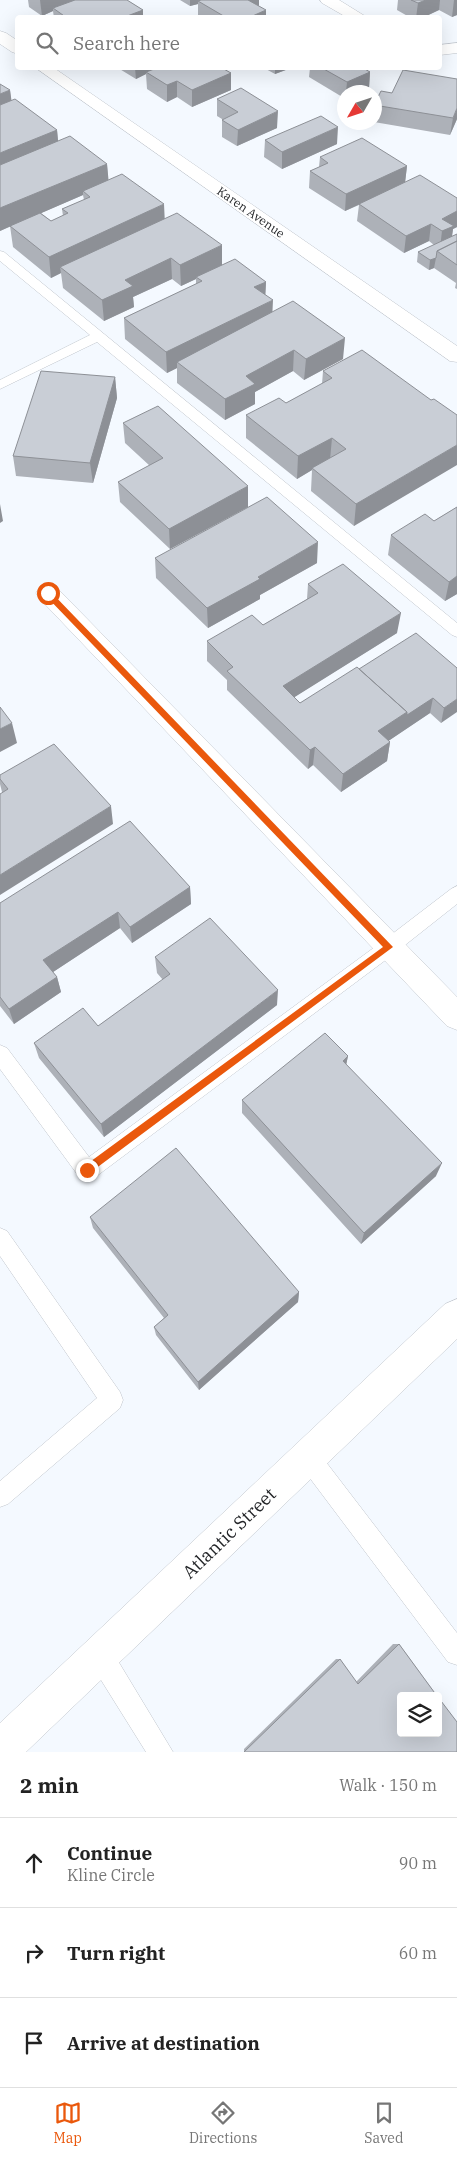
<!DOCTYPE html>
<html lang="en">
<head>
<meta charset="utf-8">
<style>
  body { margin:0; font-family:"IBM Plex Serif",serif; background:#f2f2f2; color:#222 }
  .controls { position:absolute; right:15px; bottom:15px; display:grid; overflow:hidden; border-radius:5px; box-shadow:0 5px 20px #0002 }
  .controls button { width:45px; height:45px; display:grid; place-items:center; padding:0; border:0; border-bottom:1px solid #e0e0e0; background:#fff; color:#222; font:25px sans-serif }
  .compass { position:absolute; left:337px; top:85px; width:45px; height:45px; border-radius:50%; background:#fff; box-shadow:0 5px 20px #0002; rotate:231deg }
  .stop { position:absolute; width:15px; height:15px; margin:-11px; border:4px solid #ea580c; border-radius:50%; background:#fff }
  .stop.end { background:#ea580c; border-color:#fff; box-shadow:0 1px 5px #0008 }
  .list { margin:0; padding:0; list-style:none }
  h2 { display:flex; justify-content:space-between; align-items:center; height:65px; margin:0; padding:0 20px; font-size:21px }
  h2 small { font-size:16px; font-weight:400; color:#767676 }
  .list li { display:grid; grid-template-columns:32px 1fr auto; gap:15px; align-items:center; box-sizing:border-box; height:90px; padding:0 20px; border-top:1px solid #e0e0e0 }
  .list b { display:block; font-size:19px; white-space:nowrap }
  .list p { margin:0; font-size:16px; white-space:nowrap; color:#767676 }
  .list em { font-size:16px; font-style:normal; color:#767676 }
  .icon { flex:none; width:28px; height:28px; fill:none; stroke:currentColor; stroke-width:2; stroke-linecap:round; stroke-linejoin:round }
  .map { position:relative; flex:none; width:457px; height:1752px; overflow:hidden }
  .search { position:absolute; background:#fff; box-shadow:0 5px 20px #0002; left:15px; right:15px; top:15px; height:55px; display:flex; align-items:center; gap:12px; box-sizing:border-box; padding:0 18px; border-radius:5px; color:#767676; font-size:19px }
  .sheet { height:335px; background:#fff }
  nav { display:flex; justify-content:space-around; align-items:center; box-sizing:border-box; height:70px; border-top:1px solid #e0e0e0; background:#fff; font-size:14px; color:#767676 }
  nav a { display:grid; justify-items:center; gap:2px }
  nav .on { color:#ea580c }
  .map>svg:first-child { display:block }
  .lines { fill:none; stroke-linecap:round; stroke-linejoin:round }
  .service-casing { stroke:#bfc4cb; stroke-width:1 }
  .minor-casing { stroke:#bfc4cb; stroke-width:1 }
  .tertiary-casing { stroke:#bfc4cb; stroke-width:1 }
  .service { fill:#fff; fill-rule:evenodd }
  .minor { fill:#fff; fill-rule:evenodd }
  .tertiary { fill:#fff; fill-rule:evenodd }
  .wall { fill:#adb1b8; fill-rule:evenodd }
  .shaded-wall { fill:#8d9096 }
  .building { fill:#c9ced6; stroke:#8d9096 }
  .route { fill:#ea580c }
  .labels { text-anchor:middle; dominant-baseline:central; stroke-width:4; stroke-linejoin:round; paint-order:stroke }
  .far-street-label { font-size:12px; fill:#232528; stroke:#fff }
  .near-street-label { font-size:18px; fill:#232528; stroke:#fff }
</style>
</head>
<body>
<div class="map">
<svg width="457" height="1752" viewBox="0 0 457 1752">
  <rect width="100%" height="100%" fill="#f4f9ff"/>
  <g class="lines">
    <!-- service casing -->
    <g class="service-casing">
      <path id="service" d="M 0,251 L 4,252 L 457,623 L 457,637 L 452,635 L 97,342 L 0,389 L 0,380 L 90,335 L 0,261 Z
        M 457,886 L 457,904 L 395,953 L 94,1178 L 87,1181 L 80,1178 L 0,1069 L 0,1045 L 7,1048 L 89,1157 L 383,941 L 451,889 Z
        M 0,1228 L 7,1231 L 120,1392 L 123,1400 L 120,1408 L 8,1504 L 0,1507 L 0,1481 L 97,1398 L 0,1256 Z
        M 308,1446 L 316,1449 L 457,1633 L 457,1665 L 448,1662 L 300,1465 L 297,1457 L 300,1449 Z
        M 100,1643 L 109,1646 L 173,1752 L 146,1752 L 91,1664 L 88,1655 L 91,1646 Z"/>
    </g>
    <!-- minor casing -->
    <g class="minor-casing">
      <path id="minor" d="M 320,0 L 339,0 L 368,18 L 348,18 L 322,3 Z
        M 457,43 L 457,53 L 440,55 L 440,45 Z
        M 48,584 L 56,587 L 457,997 L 457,1030 L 447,1026 L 40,599 L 36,593 L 40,587 Z
        M 457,1299 L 457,1339 L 26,1752 L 0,1752 L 0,1723 L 445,1304 Z"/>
    </g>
    <!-- tertiary casing -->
    <g class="tertiary-casing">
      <path id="tertiary" d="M 0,31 L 6,33 L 18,41 L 18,54 L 12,52 L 0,44 Z
        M 36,68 L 54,68 L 457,346 L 457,362 L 450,361 Z"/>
    </g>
    <!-- service -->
    <use href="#service" class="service"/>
    <!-- minor -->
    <use href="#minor" class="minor"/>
    <!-- tertiary -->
    <use href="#tertiary" class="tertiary"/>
  </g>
  <!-- wall -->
  <path class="wall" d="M 28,0 L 127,0 L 143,10 L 143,18 L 54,18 L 53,11 L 42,16 L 29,7 Z
    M 180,0 L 259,0 L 259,6 L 266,18 L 198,18 L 198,4 L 190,6 Z
    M 398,0 L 457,0 L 457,15 L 452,17 L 439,10 L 422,18 L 411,18 L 397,10 Z
    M 118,68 L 222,68 L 231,73 L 231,90 L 192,107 L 177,97 L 167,102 L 147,89 L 146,74 L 136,79 Z
    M 264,68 L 291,68 L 275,74 Z
    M 310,68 L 363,68 L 370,72 L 369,88 L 360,92 L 344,92 L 344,98 L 309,77 Z
    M 10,90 L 11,100 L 57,130 L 58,141 L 107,164 L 108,180 L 165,219 L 222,265 L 266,282 L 265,295 L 272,312 L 343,359 L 304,380 L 293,371 L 255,392 L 255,404 L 225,420 L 177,383 L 177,368 L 167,373 L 125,339 L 124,318 L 196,284 L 196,279 L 181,286 L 172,279 L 133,297 L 134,307 L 104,321 L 63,288 L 61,273 L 51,278 L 13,247 L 10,226 L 0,231 ZM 83,195 L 84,200 L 62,209 L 63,216 L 51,221 L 41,213 Z
    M 392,93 L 457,119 L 450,135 L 374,122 L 374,104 Z
    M 217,99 L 277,128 L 237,146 L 222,137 L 222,119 L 217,116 Z
    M 265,140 L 337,144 L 282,169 L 264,157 Z
    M 320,157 L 407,166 L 405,182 L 457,198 L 457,227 L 453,229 L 452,236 L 457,234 L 457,289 L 455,288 L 456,283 L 434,268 L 429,270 L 417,262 L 418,252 L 434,245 L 429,241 L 404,253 L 357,221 L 359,205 L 345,211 L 309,188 L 310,171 L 319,167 Z
    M 323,371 L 431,400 L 354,526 L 311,491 L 312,470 L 297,479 L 246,438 L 246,415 L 286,403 L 322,384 Z
    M 115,377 L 117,398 L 93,483 L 16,476 L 13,456 Z
    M 123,423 L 248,507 L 170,549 L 120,502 L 118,482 L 150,466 L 125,443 Z
    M 457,507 L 457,594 L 445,601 L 388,555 L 391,535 L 434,521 Z
    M 155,558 L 317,563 L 260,595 L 260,599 L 208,628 L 156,578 Z
    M 308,584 L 397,633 L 294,697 L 300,703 L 359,669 L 457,668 L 441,723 L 430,713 L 388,741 L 390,742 L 387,761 L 341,792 L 313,765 L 308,769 L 227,690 L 227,680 L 207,661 L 207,641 L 263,625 L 307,599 Z
    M 0,775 L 113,824 L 2,792 L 0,784 Z
    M 190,887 L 191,904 L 132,943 L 120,928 L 53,972 L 57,977 L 61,992 L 14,1024 L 0,1006 L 0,903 Z
    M 155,957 L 277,1005 L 104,1137 L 39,1058 L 34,1043 L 98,1026 L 163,980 L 157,973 Z
    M 348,1056 L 346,1065 L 436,1176 L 361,1244 L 242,1113 L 242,1100 Z
    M 90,1217 L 299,1292 L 298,1302 L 199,1390 L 156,1335 L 154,1327 L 164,1318 L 93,1228 Z
    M 393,1644 L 399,1644 L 437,1696 L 244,1752 L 244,1749 L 336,1659 L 340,1659 L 356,1682 Z"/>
  <!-- shaded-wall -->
  <path class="shaded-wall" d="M 40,0 L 83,0 L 53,8 L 53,11 L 42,16 Z
    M 190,0 L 208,0 L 198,1 L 198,4 L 190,6 Z
    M 246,0 L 259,0 L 259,9 Z
    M 426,0 L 440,0 L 439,10 L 422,18 L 416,18 L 418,3 Z
    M 454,0 L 457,0 L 457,15 L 452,17 Z
    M 143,10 L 143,18 L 122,18 Z
    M 266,10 L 266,18 L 248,18 Z
    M 135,68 L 163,68 L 146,72 L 146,74 L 136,79 Z
    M 275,68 L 291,68 L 275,74 Z
    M 370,72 L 369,88 L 360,92 L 346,92 L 347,82 Z
    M 231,73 L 231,90 L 192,107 L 192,90 Z
    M 177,81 L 177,97 L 167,102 L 167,85 Z
    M 10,90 L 13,111 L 0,116 L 0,94 Z
    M 457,108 L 457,119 L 450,135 L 453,118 Z
    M 278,111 L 277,128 L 237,146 L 238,130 Z
    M 338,127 L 337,144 L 282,169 L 282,152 Z
    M 57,130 L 59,151 L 0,175 L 0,153 Z
    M 107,164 L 109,185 L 83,191 L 83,195 L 0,231 L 0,208 Z
    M 407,166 L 405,183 L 345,211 L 346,194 Z
    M 164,204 L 165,225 L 60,267 L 61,273 L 51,278 L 49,257 Z
    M 457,211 L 457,227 L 453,229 L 451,243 L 440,248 L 442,231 L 442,219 Z
    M 431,224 L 429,241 L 404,253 L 406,236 Z
    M 222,245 L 222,266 L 196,277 L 196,279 L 181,286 L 180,265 Z
    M 171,258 L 172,279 L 133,297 L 134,307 L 104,321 L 102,300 L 125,280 Z
    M 436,258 L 434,268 L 429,270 L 430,260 Z
    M 266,282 L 265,303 L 254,287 Z
    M 273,300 L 272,321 L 177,362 L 177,368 L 167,373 L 166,352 Z
    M 345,338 L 343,359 L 304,380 L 306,359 Z
    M 294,350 L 293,371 L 255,392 L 255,404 L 225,420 L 225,399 L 246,376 Z
    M 115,377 L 117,398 L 93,483 L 90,463 Z
    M 332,438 L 330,460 L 312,468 L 312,470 L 297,479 L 298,456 Z
    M 457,445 L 457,465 L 354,526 L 356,504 Z
    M 248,486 L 248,507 L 170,549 L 169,529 Z
    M 0,504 L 3,521 L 0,523 Z
    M 318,542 L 317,563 L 260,595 L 260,599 L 208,628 L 207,608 L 258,577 Z
    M 457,576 L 457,594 L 445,601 L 449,582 Z
    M 401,613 L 397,633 L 282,705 L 283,686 Z
    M 433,698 L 430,713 L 375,750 L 378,731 L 407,712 Z
    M 457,699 L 457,712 L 441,723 L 444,708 Z
    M 12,723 L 17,743 L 0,752 L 0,729 Z
    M 390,742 L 387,761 L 341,792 L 343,774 Z
    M 315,747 L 313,765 L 308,769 L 310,750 Z
    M 111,806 L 113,824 L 0,895 L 0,875 Z
    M 190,887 L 191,904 L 132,943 L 130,927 Z
    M 118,912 L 120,928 L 47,976 L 43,960 Z
    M 57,977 L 61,992 L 14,1024 L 9,1009 Z
    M 278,990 L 277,1005 L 104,1137 L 101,1124 Z
    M 348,1056 L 345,1070 L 343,1061 Z
    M 442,1163 L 436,1176 L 361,1244 L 364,1233 Z
    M 299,1292 L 298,1302 L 199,1390 L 198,1382 Z"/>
  <!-- building -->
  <path class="building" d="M 75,0 L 127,0 L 143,10 L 122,18 L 67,18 L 53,8 Z
    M 201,0 L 248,0 L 266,10 L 248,18 L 227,18 L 198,1 Z
    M 411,0 L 426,0 L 418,3 Z
    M 157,68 L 222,68 L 231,73 L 192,90 L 177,81 L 167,85 L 146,72 Z
    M 322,68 L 363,68 L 370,72 L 347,82 Z
    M 403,70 L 457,79 L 457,108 L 453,118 L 374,105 L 381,91 L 392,93 Z
    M 0,84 L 10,90 L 0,94 Z
    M 241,88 L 278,111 L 238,130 L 222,120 L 238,112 L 217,99 Z
    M 15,99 L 57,130 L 0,153 L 0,105 Z
    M 321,116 L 338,127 L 282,152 L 265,140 Z
    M 70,136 L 107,164 L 0,208 L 0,165 Z
    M 362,138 L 407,166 L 346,194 L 310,171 L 328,163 L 320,157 Z
    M 122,174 L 164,204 L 49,257 L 10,226 L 40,213 L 51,221 L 68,213 L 62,209 L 90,197 L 83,191 Z
    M 420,175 L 457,198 L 457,211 L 442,219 L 454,226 L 442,231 L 431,224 L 406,236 L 359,204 Z
    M 177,213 L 222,245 L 180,265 L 171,258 L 125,280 L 133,286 L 102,300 L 60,267 Z
    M 457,234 L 457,241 L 437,251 L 436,258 L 430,260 L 418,252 Z
    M 457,241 L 457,265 L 437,251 Z
    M 235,259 L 266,282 L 254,287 L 273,300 L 166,352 L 124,318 L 202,281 L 196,277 Z
    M 293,301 L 345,338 L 306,359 L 294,350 L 246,376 L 255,384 L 225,399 L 177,362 Z
    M 362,350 L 431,400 L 434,399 L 457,415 L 457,445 L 356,504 L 312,468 L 346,449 L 332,438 L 298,456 L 246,415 L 279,398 L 286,403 L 332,378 L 323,371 Z
    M 41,371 L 115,377 L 90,463 L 13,456 Z
    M 158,406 L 248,486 L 169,529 L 118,482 L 163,458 L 123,423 Z
    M 267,497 L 318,542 L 258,577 L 260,579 L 207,608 L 155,558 Z
    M 457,507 L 457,576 L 449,582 L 391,535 L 425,514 L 434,521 Z
    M 343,564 L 401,613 L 283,686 L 300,703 L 357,667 L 407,712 L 378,731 L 390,742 L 343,774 L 315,747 L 310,750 L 227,671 L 233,667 L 207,641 L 252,615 L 263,625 L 318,593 L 308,584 Z
    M 416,633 L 457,668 L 457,699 L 444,708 L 433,698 L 407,715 L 407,712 L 359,669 Z
    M 0,707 L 12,723 L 0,729 Z
    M 54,744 L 111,806 L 0,875 L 0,794 L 8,789 L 0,779 L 0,775 Z
    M 130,821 L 190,887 L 130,927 L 118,912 L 43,960 L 57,977 L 9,1009 L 0,997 L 0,903 Z
    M 210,918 L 278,990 L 101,1124 L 34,1043 L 83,1008 L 98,1026 L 170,974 L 155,957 Z
    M 325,1033 L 348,1056 L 343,1061 L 442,1163 L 364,1233 L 242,1100 Z
    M 176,1148 L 299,1292 L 198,1382 L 154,1327 L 168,1315 L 90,1217 Z
    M 399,1644 L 437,1696 L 401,1696 L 401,1733 L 438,1733 L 438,1697 L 457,1722 L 457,1752 L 244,1752 L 340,1659 L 358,1684 Z"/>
  <!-- route -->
  <path class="route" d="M 45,591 L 50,591 L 393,947 L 87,1175 L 83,1174 L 83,1167 L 383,947 L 45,595 Z"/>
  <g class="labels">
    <!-- far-street labels -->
    <g class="far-street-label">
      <text transform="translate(251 212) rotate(35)">Karen Avenue</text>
    </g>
    <!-- near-street labels -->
    <g class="near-street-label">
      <text transform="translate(229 1533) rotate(-44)">Atlantic Street</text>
    </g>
  </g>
</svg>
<div class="controls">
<button><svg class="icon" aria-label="layers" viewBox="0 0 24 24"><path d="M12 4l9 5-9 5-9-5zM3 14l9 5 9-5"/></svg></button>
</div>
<svg class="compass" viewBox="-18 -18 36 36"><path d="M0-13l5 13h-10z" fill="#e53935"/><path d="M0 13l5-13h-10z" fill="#767676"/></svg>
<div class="stop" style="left:48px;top:593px"></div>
<div class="stop end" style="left:87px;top:1170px"></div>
<div class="search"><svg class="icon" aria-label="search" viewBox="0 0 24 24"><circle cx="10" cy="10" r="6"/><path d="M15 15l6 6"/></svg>Search here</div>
</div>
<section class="sheet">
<h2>2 min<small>Walk · 150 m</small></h2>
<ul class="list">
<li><svg class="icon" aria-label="ahead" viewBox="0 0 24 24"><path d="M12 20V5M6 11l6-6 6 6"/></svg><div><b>Continue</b><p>Kline Circle</p></div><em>90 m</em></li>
<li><svg class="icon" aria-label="right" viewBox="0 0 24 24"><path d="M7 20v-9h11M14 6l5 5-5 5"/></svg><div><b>Turn right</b></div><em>60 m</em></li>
<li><svg class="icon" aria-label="arrive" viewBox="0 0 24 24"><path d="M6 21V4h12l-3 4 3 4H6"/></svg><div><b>Arrive at destination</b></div></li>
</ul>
</section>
<nav>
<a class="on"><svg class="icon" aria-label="map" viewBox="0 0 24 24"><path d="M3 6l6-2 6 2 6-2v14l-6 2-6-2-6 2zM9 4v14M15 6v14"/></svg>Map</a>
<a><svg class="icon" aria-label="directions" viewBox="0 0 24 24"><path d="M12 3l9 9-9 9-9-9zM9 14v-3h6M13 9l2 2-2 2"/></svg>Directions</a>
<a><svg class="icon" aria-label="saved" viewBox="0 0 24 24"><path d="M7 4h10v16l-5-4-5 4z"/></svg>Saved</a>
</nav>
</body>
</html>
